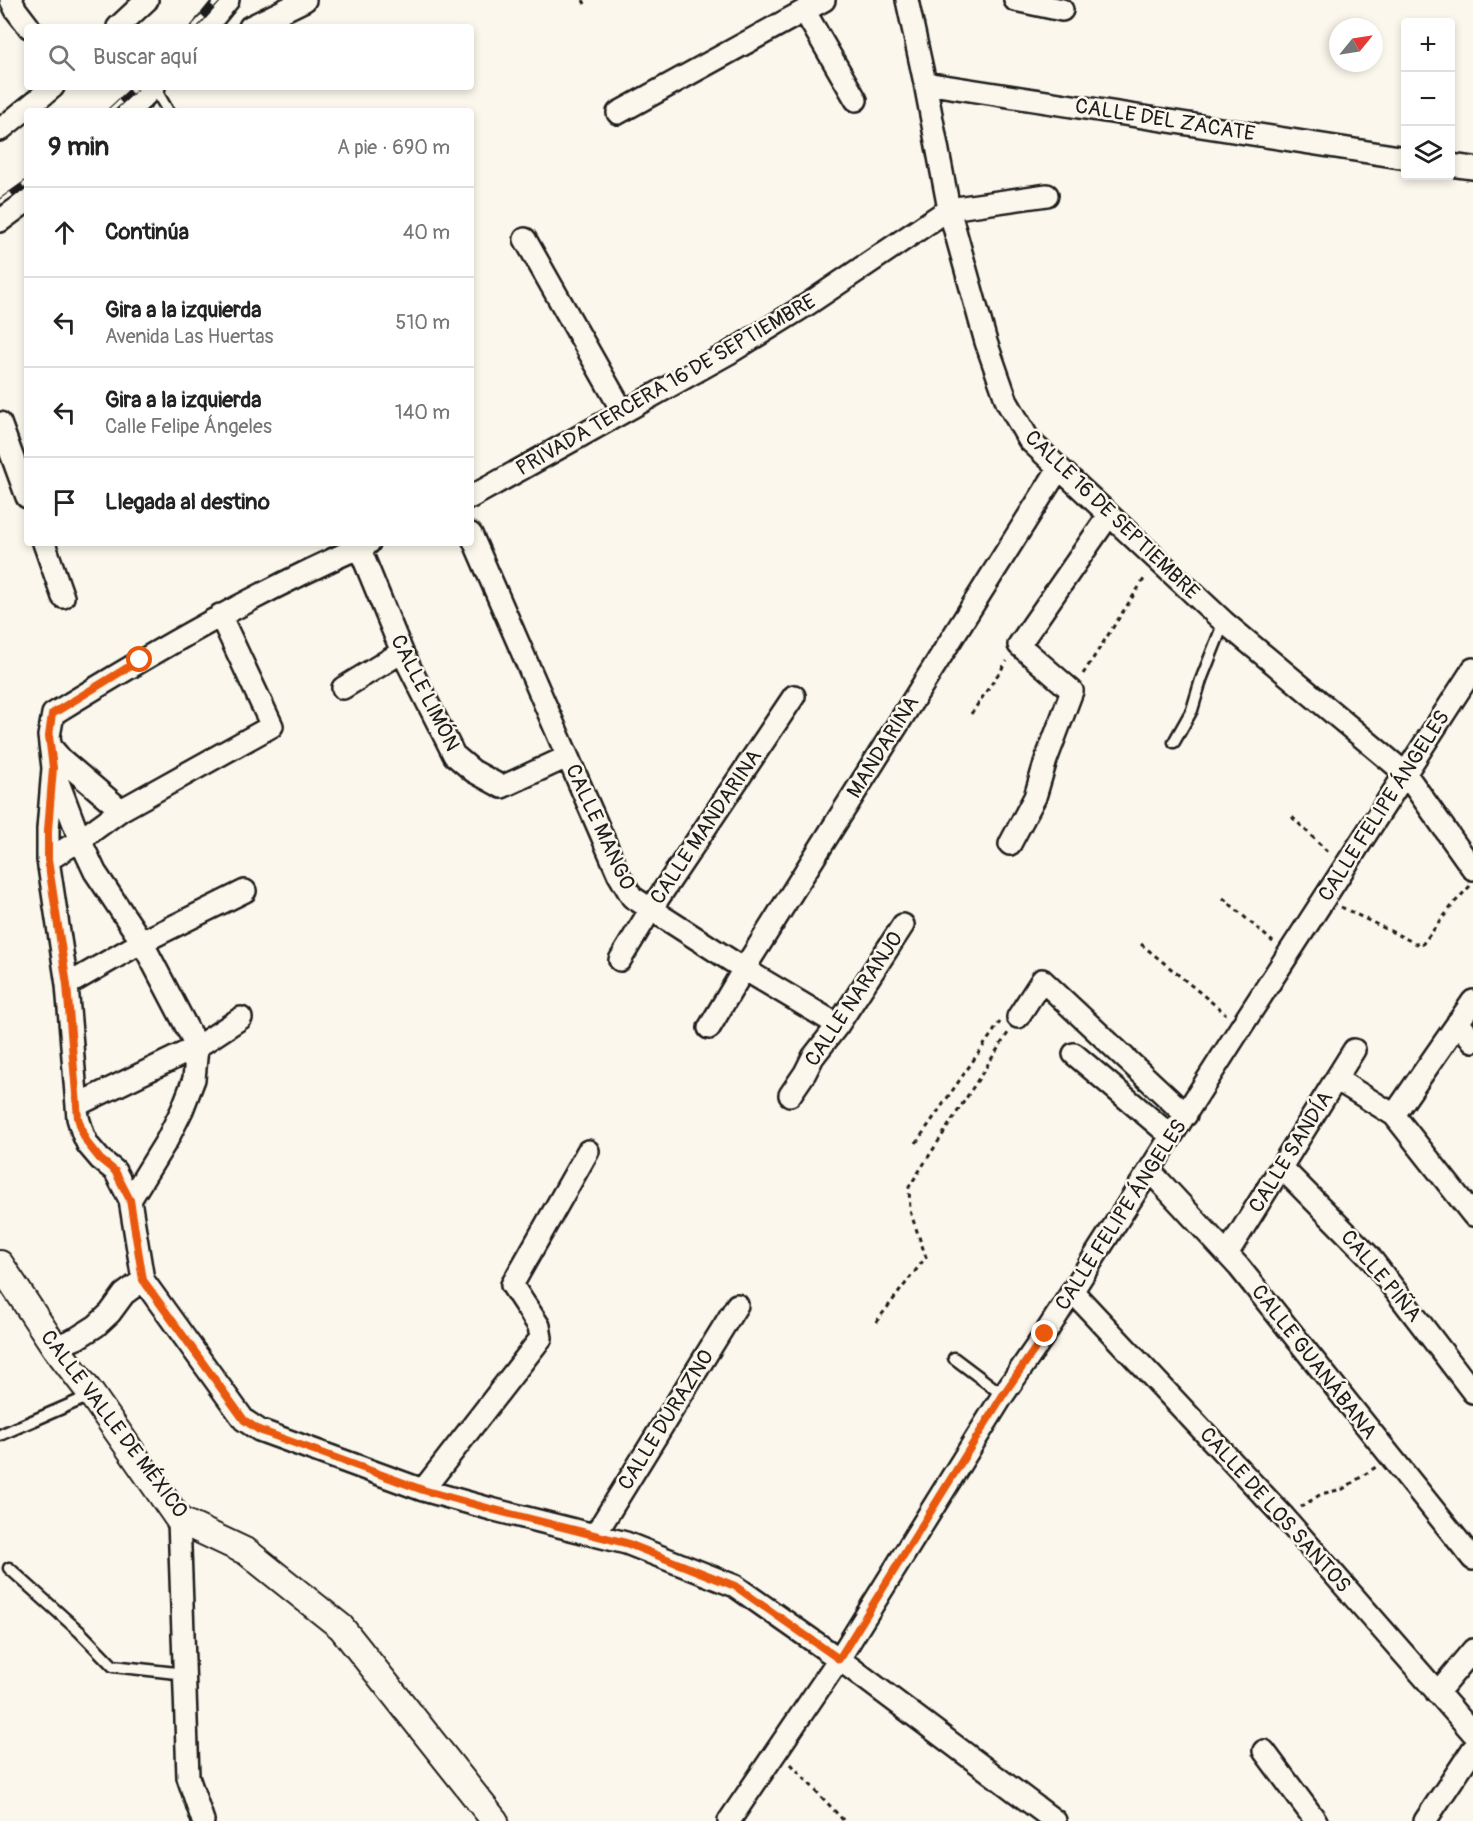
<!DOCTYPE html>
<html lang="es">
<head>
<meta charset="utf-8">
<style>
  body { margin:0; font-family:Pangolin,sans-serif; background:#f2f2f2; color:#222 }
  .controls { position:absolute; right:18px; top:18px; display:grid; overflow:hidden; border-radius:6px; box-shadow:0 3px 9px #0003 }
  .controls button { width:54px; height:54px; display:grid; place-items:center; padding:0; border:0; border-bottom:2px solid #e0e0e0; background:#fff; color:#222; font:30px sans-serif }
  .compass { position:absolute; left:1329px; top:18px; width:54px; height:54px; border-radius:50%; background:#fff; box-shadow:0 3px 9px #0003; rotate:60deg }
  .stop { position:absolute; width:18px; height:18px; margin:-14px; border:4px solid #ea580c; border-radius:50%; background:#fff }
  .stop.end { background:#ea580c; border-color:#fff; box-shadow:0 2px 6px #0008 }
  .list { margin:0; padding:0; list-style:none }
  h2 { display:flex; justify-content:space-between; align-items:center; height:78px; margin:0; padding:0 24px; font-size:26px }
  h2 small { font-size:20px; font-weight:400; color:#767676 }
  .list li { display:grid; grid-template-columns:39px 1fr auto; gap:18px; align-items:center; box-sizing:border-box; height:90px; padding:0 24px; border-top:2px solid #e0e0e0 }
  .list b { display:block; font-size:22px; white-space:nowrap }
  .list p { margin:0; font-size:20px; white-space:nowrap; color:#767676 }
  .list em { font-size:20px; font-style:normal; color:#767676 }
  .icon { flex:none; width:33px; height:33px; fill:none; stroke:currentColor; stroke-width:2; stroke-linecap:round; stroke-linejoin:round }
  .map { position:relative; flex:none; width:1473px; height:1821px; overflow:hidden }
  .search { position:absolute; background:#fff; box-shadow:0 3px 9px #0003; left:24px; top:24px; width:450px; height:66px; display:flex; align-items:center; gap:15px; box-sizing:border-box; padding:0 21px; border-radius:6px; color:#767676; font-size:22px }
  .panel { position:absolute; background:#fff; box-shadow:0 3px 9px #0003; left:24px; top:108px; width:450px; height:438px; border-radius:6px }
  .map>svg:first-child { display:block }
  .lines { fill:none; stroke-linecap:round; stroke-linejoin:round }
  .service-casing { stroke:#1c1c1c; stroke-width:15 }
  .minor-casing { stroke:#1c1c1c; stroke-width:26 }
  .tertiary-casing { stroke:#1c1c1c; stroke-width:30 }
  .path { stroke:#1c1c1c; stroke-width:3; stroke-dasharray:4.5 4.5; stroke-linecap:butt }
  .service { stroke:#fbf7ec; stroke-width:10 }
  .minor { stroke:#fbf7ec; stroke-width:21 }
  .tertiary { stroke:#fbf7ec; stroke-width:26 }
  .rail-casing { stroke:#1c1c1c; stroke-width:7 }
  .rail { stroke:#fbf7ec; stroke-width:4.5; stroke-dasharray:14; stroke-linecap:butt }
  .route { stroke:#ea580c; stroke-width:8 }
  .labels { text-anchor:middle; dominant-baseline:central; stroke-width:5; stroke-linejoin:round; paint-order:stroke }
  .street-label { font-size:21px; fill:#1c1c1c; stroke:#fbf7ec }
</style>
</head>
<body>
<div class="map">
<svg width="1473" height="1821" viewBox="0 0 1473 1821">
  <rect width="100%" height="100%" fill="#fbf7ec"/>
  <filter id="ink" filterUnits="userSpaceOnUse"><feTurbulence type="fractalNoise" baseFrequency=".0167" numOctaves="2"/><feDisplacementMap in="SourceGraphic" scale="12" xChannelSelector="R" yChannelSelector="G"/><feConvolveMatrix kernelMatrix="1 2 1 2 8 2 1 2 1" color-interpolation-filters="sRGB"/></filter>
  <g filter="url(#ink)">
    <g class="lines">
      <!-- service casing -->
      <g class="service-casing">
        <path id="service" d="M 154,87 L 168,111
          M 1174,742 L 1192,710 L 1201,680 L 1224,622
          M 954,1358 L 1003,1395
          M 0,1435 L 92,1395
          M 9,1568 L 80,1632 L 113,1666 L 185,1674"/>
      </g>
      <!-- minor casing -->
      <g class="minor-casing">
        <path id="minor" d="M 11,0 L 16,10 L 29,27
          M 907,0 L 925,83 L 949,209 L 986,342 L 1007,402 L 1029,440 L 1224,622 L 1405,773 L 1473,869
          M 1015,0 L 1062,10
          M 805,12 L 856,100
          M 118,27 L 147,0
          M 206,27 L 228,0
          M 250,27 L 305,0
          M 925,83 L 1406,158
          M 129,111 L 154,87
          M 618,113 L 824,0
          M 0,130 L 53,87
          M 1450,165 L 1473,168
          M 0,221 L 27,201
          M 525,239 L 623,412
          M 0,423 L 27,497
          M 471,497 L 729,353 L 808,304 L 949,209 L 1047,195
          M 471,534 L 619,875 L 632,897 L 744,969 L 838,1025
          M 44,543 L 63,597
          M 369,543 C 259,591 155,651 53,714 L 49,736 L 53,768 L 48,829 L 48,860 L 67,985 L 78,1118 L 83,1134 L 88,1145 L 100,1159 L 115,1171 L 130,1200 L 143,1280 L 244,1420 L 259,1430 L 423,1490 L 491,1509 L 626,1543 L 735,1586 L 839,1659 L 1055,1821
          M 359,547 L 402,652 L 454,755 L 473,771 L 502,787 L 567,757
          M 343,688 L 402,652
          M 50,746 L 61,759 L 121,810
          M 55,774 L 80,840 L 95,872 L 142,942 L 197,1047 L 194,1079 L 182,1110 L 167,1140 L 130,1200
          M 1010,844 L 1035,797 L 1046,760 L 1072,691 L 1019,645 L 1109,515
          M 48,860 L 80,840 L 121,810 L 272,726 L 220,615
          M 620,960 L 651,909 L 794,696
          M 67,985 L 142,942 L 245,891
          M 1018,1017 L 1042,980 L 1186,1115
          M 1458,1022 L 1473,1041
          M 709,1028 L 744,969 L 1059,468
          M 1074,1054 L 1171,1136
          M 1336,1079 L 1394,1115 L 1473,1215
          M 790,1095 L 805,1073 L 813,1057 L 838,1025 L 903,925
          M 77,1105 L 197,1047 L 241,1018
          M 1394,1115 L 1473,1001
          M 1281,1167 L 1369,1256 L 1473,1392
          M 1150,1171 L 1239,1267 L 1473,1559
          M 1227,1254 L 1354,1050
          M 1072,1291 L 1284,1517 L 1473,1733
          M 55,1347 L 77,1338 L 96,1326 L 110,1313 L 124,1294 L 143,1280
          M 423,1490 L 541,1338 L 539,1326 L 512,1285 L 588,1151
          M 179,1520 L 188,1777 L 203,1821
          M 595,1535 L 737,1305
          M 1437,1693 L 1473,1650
          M 1264,1751 L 1316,1821
          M 729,1821 L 839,1659 L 1003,1395 L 1045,1334 L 1241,1027 L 1473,669
          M 1425,1821 L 1473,1749"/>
      </g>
      <!-- tertiary casing -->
      <g class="tertiary-casing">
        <path id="tertiary" d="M 0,1264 L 55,1347 L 92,1395 L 179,1520 L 247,1552 L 341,1627 L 495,1821"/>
      </g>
      <!-- path -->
      <path class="path" d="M 583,0 L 585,4
        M 1083,674 L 1146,576
        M 971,714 L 1007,661
        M 1292,817 L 1330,854
        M 1223,898 L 1273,942
        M 1341,907 L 1421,946 L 1455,902 L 1470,886
        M 1141,944 L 1226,1014
        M 916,1143 L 1000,1022
        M 876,1322 L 926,1257 L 910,1211 L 909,1187 L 1008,1033
        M 1301,1507 L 1321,1494 L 1343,1489 L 1376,1467
        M 791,1764 L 844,1821"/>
      <!-- service -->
      <use href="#service" class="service"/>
      <!-- minor -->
      <use href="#minor" class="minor"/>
      <!-- tertiary -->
      <use href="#tertiary" class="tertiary"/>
      <!-- rail casing -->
      <g class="rail-casing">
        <path id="rail" d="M 194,27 L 218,0
          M 110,111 L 136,87
          M 0,202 L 27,183"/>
      </g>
      <!-- rail -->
      <use href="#rail" class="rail"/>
    </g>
  </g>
  <g class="lines" filter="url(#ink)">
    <!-- route -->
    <path class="route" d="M 140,660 L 52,714 L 49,736 L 53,768 L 48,830 L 48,860 L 67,985 L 78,1118 L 83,1134 L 88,1144 L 100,1159 L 115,1171 L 130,1200 L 143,1280 L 244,1420 L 259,1430 L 423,1490 L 491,1509 L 626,1543 L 735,1586 L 839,1659 L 1003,1395 L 1045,1334"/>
  </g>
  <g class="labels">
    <!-- street labels -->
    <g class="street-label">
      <text transform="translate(1165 120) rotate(9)">CALLE DEL ZACATE</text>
      <text transform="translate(666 385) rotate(-30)">PRIVADA TERCERA 16 DE SEPTIEMBRE</text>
      <text transform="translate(1112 515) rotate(44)">CALLE 16 DE SEPTIEMBRE</text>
      <text transform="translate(425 693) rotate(63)">CALLE LIMÓN</text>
      <text transform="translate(883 747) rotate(-58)">MANDARINA</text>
      <text transform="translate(1384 806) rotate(-57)">CALLE FELIPE ÁNGELES</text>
      <text transform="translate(600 827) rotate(65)">CALLE MANGO</text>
      <text transform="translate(706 827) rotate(-56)">CALLE MANDARINA</text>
      <text transform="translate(854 999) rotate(-56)">CALLE NARANJO</text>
      <text transform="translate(1291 1152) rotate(-58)">CALLE SANDÍA</text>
      <text transform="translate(1121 1215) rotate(-57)">CALLE FELIPE ÁNGELES</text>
      <text transform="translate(1381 1276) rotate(50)">CALLE PIÑA</text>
      <text transform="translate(1314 1362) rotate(52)">CALLE GUANÁBANA</text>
      <text transform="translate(666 1420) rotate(-58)">CALLE DURAZNO</text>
      <text transform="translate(114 1424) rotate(53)">CALLE VALLE DE MÉXICO</text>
      <text transform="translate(1275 1510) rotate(48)">CALLE DE LOS SANTOS</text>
    </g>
  </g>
</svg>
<div class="controls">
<button>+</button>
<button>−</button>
<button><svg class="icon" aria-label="layers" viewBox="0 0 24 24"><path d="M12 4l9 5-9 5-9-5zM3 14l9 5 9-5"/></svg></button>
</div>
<svg class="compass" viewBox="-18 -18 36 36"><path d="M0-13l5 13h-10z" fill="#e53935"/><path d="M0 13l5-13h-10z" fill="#767676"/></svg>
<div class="stop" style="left:140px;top:660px"></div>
<div class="stop end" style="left:1045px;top:1334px"></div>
<div class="search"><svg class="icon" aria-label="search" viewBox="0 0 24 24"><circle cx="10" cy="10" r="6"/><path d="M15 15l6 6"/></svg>Buscar aquí</div>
<section class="panel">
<h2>9 min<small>A pie · 690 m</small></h2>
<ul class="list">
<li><svg class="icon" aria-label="ahead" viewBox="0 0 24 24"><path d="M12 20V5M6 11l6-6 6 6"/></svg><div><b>Continúa</b></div><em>40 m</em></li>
<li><svg class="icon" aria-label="left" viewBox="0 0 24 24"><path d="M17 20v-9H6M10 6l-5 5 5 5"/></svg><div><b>Gira a la izquierda</b><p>Avenida Las Huertas</p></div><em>510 m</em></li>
<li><svg class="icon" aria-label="left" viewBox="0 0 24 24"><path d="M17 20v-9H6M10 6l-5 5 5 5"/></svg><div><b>Gira a la izquierda</b><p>Calle Felipe Ángeles</p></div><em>140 m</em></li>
<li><svg class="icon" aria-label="arrive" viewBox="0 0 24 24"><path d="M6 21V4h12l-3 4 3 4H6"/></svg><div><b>Llegada al destino</b></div></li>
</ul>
</section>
</div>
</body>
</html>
